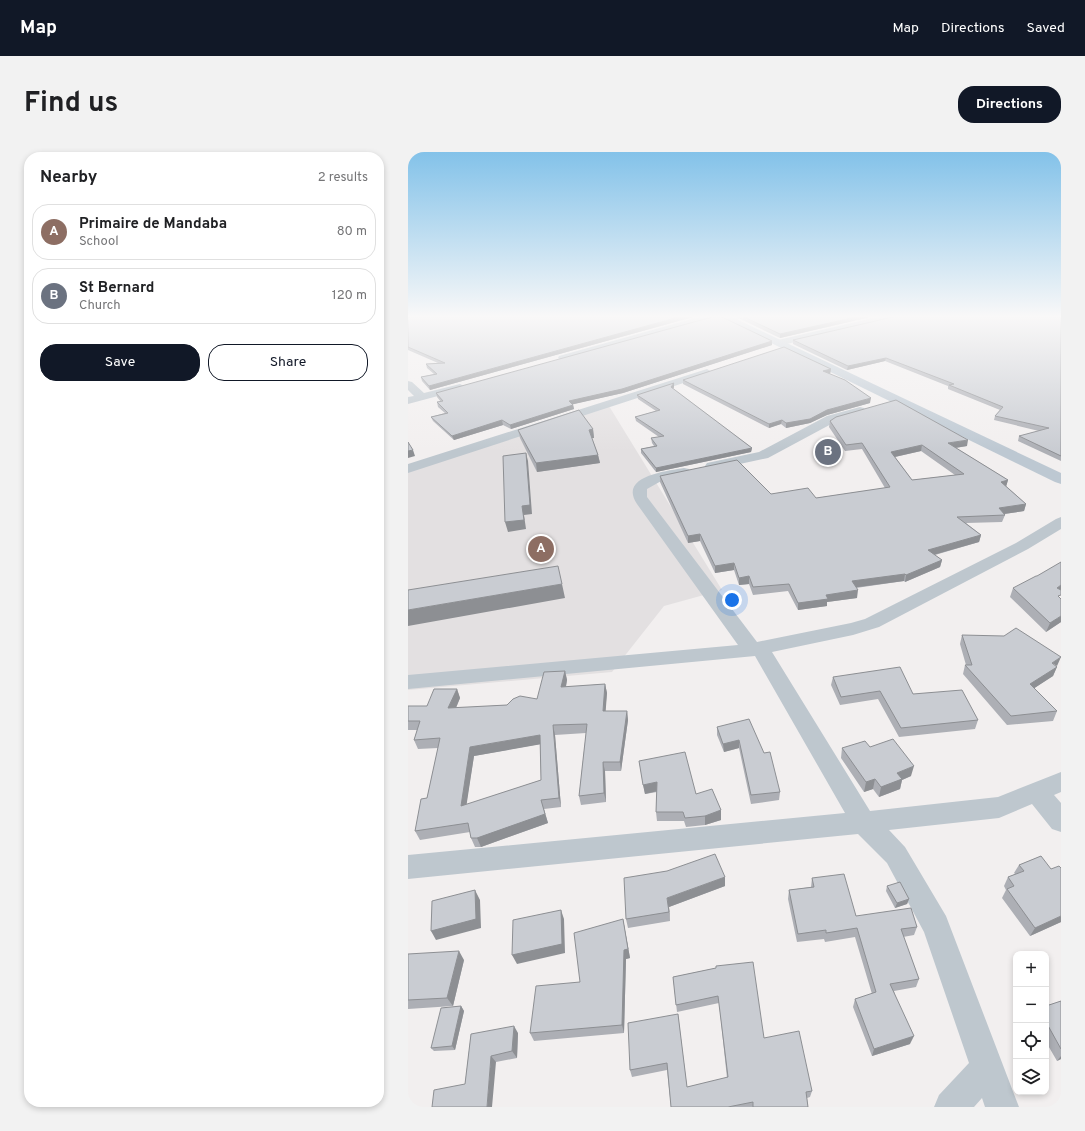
<!DOCTYPE html>
<html lang="en">
<head>
<meta charset="utf-8">
<style>
  body { margin:0; font-family:Overpass,sans-serif; background:#f2f2f2; color:#202124 }
  .controls { position:absolute; right:12px; bottom:12px; display:grid; overflow:hidden; border-radius:8px; box-shadow:0 2px 6px #0003 }
  .controls button { width:36px; height:36px; display:grid; place-items:center; padding:0; border:0; border-bottom:1px solid #e0e0e0; background:#fff; color:#202124; font:20px sans-serif }
  .you { position:absolute; left:324px; top:448px; width:14px; height:14px; margin:-10px; border:3px solid #fff; border-radius:50%; background:#1a73e8; box-shadow:0 0 0 6px #1a73e833 }
  .badge { display:grid; place-items:center; width:26px; height:26px; border-radius:50%; background:#111827; color:#fff; font-size:13px; font-weight:700 }
  .pin { position:absolute; translate:-50% -50%; border:2px solid #fff; box-shadow:0 1px 4px #0006 }
  .list { margin:0; padding:0; list-style:none }
  h2 { display:flex; justify-content:space-between; align-items:center; height:52px; margin:0; padding:0 16px; font-size:17px }
  h2 small { font-size:13px; font-weight:400; color:#757577 }
  .list li { display:grid; grid-template-columns:26px 1fr auto; gap:12px; align-items:center; box-sizing:border-box; height:56px; margin:0 8px 8px; padding:0 8px; border:1px solid #e0e0e0; border-radius:16px }
  .list b { display:block; font-size:15px; white-space:nowrap }
  .list p { margin:0; font-size:13px; white-space:nowrap; color:#757577 }
  .list em { font-size:13px; font-style:normal; color:#757577 }
  .actions { display:flex; gap:8px; padding:12px 16px }
  .actions a { flex:1; padding:9px 0; border:1px solid #111827; border-radius:16px; text-align:center; font-size:14px; color:#111827 }
  .actions .main { background:#111827; color:#fff }
  .icon { flex:none; width:22px; height:22px; fill:none; stroke:currentColor; stroke-width:2; stroke-linecap:round; stroke-linejoin:round }
  .map { position:relative; flex:none; width:653px; height:955px; overflow:hidden; border-radius:16px }
  header { display:flex; align-items:center; gap:24px; box-sizing:border-box; height:56px; padding:0 20px; background:#111827; color:#fff }
  header strong { font-size:19px }
  nav { display:flex; gap:22px; margin-inline-start:auto; font-size:14px }
  .intro { display:flex; align-items:center; justify-content:space-between; box-sizing:border-box; height:96px; padding:0 24px }
  h1 { margin:0; font-size:28px }
  .button { padding:10px 18px; border-radius:16px; background:#111827; color:#fff; font-size:14px; font-weight:700 }
  main { display:flex; gap:24px; padding:0 24px }
  aside { flex:1; background:#fff; border-radius:16px; box-shadow:0 2px 6px #0003 }
  .map>svg:first-child { display:block }
  .education { fill:#e3e0e1 }
  .lines { fill:none; stroke-linecap:round; stroke-linejoin:round }
  .street { fill:#bec7ce; fill-rule:evenodd }
  .secondary { fill:#bdc8d2; fill-rule:evenodd }
  .wall { fill:#adafb5; fill-rule:evenodd }
  .shaded-wall { fill:#8d8f93 }
  .building { fill:#c9ccd2; stroke:#8d8f93; fill-rule:evenodd }
</style>
</head>
<body>
<header>
<strong>Map</strong>
<nav><a>Map</a><a>Directions</a><a>Saved</a></nav>
</header>
<div class="intro"><h1>Find us</h1><a class="button">Directions</a></div>
<main>
<aside>
<h2>Nearby<small>2 results</small></h2>
<ul class="list">
<li><span class="badge" style="background:#8d6e63">A</span><div><b>Primaire de Mandaba</b><p>School</p></div><em>80 m</em></li>
<li><span class="badge" style="background:#6b7280">B</span><div><b>St Bernard</b><p>Church</p></div><em>120 m</em></li>
</ul>
<div class="actions"><a class="main">Save</a><a>Share</a></div>
</aside>
<div class="map">
<svg width="653" height="955" viewBox="0 0 653 955">
  <rect width="100%" height="100%" fill="#f2efef"/>
  <!-- education -->
  <path class="education" d="M 201,254 L 314,438 L 256,454 L 204,520 L 0,538 L 0,316 Z"/>
  <g class="lines">
    <!-- street -->
    <path class="street" d="M 291,165 L 306,165 L 305,167 L 159,208 L 155,209 L 150,206 L 151,204 Z
      M 470,165 L 487,165 L 483,168 L 370,194 L 365,191 L 370,188 Z
      M 299,217 L 304,220 L 303,222 L 0,321 L 0,312 Z
      M 0,229 L 4,230 L 16,241 L 52,232 L 58,235 L 56,237 L 0,252 L 0,245 L 6,244 L 0,238 Z
      M 452,255 L 456,256 L 458,259 L 456,262 L 427,270 L 360,306 L 304,318 L 299,317 L 297,314 L 299,311 L 351,300 L 419,264 Z
      M 276,316 L 281,317 L 283,320 L 281,323 L 255,328 L 239,337 L 239,345 L 349,490 L 443,471 L 457,467 L 608,391 L 648,367 L 653,365 L 653,377 L 620,397 L 471,475 L 445,483 L 364,500 L 462,659 L 590,645 L 653,620 L 653,640 L 646,643 L 653,651 L 653,680 L 644,677 L 624,652 L 591,666 L 481,678 L 497,695 L 538,764 L 611,955 L 577,955 L 574,946 L 566,955 L 526,955 L 531,943 L 561,911 L 516,780 L 479,711 L 450,682 L 0,727 L 0,703 L 437,661 L 347,504 L 0,537 L 0,523 L 330,493 L 229,352 C 210,324 259,319 276,316 Z"/>
    <!-- secondary -->
    <path class="secondary" d="M 310,165 L 324,165 L 653,321 L 653,332 L 647,330 Z"/>
  </g>
  <!-- wall -->
  <path class="wall" d="M 0,165 L 285,165 L 22,238 L 14,229 L 13,225 L 26,222 L 19,216 L 18,212 L 30,211 L 0,198 Z
    M 328,165 L 462,165 L 372,186 Z
    M 653,165 L 653,309 L 610,289 L 611,284 L 631,279 L 586,268 L 587,264 L 592,258 L 540,237 L 540,234 L 477,209 L 439,218 L 385,192 L 385,188 L 484,166 Z
    M 364,189 L 364,193 L 215,241 L 165,252 L 166,257 L 103,277 L 95,273 L 46,288 L 25,269 L 23,265 L 37,261 L 30,255 L 29,250 L 33,250 L 29,245 L 28,241 Z
    M 423,217 L 422,222 L 462,251 L 419,263 L 402,271 L 378,276 L 373,272 L 361,276 L 275,232 L 275,228 Z
    M 266,231 L 266,235 L 265,237 L 344,296 L 343,300 L 248,320 L 233,301 L 233,297 L 246,294 L 244,291 L 243,286 L 251,285 L 228,269 L 227,265 L 248,259 L 230,247 L 229,243 Z
    M 422,269 L 559,294 L 548,296 L 600,328 L 598,334 L 618,352 L 616,359 L 596,362 L 597,363 L 594,370 L 558,371 L 573,383 L 571,390 L 527,403 L 534,408 L 532,415 L 497,430 L 496,429 L 448,436 L 449,446 L 419,450 L 419,454 L 390,458 L 380,439 L 345,443 L 341,432 L 331,433 L 326,418 L 307,421 L 292,389 L 280,391 L 252,330 L 252,324 L 363,342 L 408,346 L 477,336 L 454,297 L 437,299 L 421,275 ZM 513,299 L 547,323 L 504,328 L 487,305 Z
    M 185,277 L 186,286 L 184,286 L 190,303 L 192,311 L 129,320 L 112,286 L 110,278 Z
    M 605,436 L 653,470 L 638,480 L 602,445 Z
    M 554,483 L 649,514 L 645,524 L 626,536 L 649,559 L 645,569 L 599,573 L 555,522 L 557,513 L 558,513 L 552,492 Z
    M 157,519 L 159,528 L 158,535 L 197,532 L 199,541 L 197,559 L 219,559 L 220,568 L 213,619 L 197,619 L 198,650 L 173,653 L 171,644 L 178,581 L 147,583 L 153,655 L 136,657 L 140,671 L 73,695 L 67,695 L 63,686 L 62,680 L 12,688 L 7,679 L 19,646 L 30,596 L 10,597 L 6,588 L 9,578 L 0,578 L 0,554 L 19,554 L 49,537 L 52,546 L 48,556 L 99,553 L 129,547 ZM 132,592 L 133,628 L 58,653 L 66,604 Z
    M 425,525 L 505,542 L 570,568 L 567,577 L 491,585 L 470,547 L 432,553 L 423,533 Z
    M 309,575 L 356,601 L 372,640 L 371,648 L 343,652 L 331,596 L 316,600 L 309,583 Z
    M 462,595 L 503,624 L 494,628 L 492,637 L 471,645 L 465,637 L 456,640 L 433,606 L 434,596 Z
    M 231,609 L 288,642 L 313,658 L 313,668 L 297,673 L 278,675 L 276,669 L 249,669 L 248,660 L 249,640 L 237,642 Z
    M 633,704 L 653,770 L 622,784 L 594,746 L 598,738 L 596,734 L 600,725 L 607,722 L 606,721 L 611,713 Z
    M 317,725 L 317,734 L 261,755 L 262,769 L 220,776 L 218,767 Z
    M 404,726 L 448,764 L 509,775 L 506,783 L 495,785 L 511,827 L 508,835 L 486,839 L 502,892 L 464,904 L 445,855 L 447,847 L 464,842 L 447,785 L 417,790 L 416,787 L 389,790 L 380,747 L 381,738 L 403,735 Z
    M 479,734 L 501,747 L 499,752 L 487,756 L 478,739 Z
    M 215,767 L 222,806 L 218,807 L 216,881 L 126,889 L 122,881 L 172,830 Z
    M 0,802 L 56,808 L 45,854 L 0,857 Z
    M 308,816 L 356,886 L 404,939 L 402,945 L 399,946 L 400,955 L 263,955 L 259,918 L 224,925 L 222,918 L 270,862 L 279,935 L 319,926 L 311,851 L 269,860 L 265,825 Z
    M 653,849 L 653,907 L 649,909 L 638,890 L 638,854 Z
    M 53,854 L 56,859 L 47,898 L 26,899 L 23,896 Z
    M 110,881 L 109,906 L 88,910 L 57,932 L 63,882 Z"/>
  <!-- shaded-wall -->
  <path class="shaded-wall" d="M 271,165 L 285,165 L 22,238 L 21,234 Z
    M 448,165 L 462,165 L 372,186 L 372,182 Z
    M 364,189 L 364,193 L 215,241 L 162,253 L 161,249 Z
    M 478,206 L 477,209 L 439,218 L 440,214 Z
    M 423,217 L 422,222 L 415,219 Z
    M 266,231 L 266,235 L 264,239 L 263,235 Z
    M 463,246 L 462,251 L 419,263 L 402,271 L 378,276 L 378,271 L 419,258 Z
    M 165,253 L 166,257 L 103,277 L 102,273 Z
    M 94,268 L 95,273 L 46,288 L 44,284 Z
    M 374,268 L 373,272 L 361,276 L 361,272 Z
    M 185,277 L 186,286 L 183,286 L 181,278 Z
    M 560,288 L 559,294 L 539,297 L 540,291 Z
    M 514,293 L 513,299 L 482,306 L 483,300 Z
    M 344,296 L 343,300 L 248,320 L 248,316 Z
    M 5,298 L 7,304 L 0,306 L 0,299 Z
    M 118,301 L 120,309 L 124,362 L 116,363 L 118,377 L 100,380 L 97,370 L 114,354 Z
    M 190,303 L 192,311 L 129,320 L 128,311 Z
    M 600,328 L 598,335 L 593,330 Z
    M 618,352 L 616,359 L 589,363 L 591,356 Z
    M 292,382 L 292,389 L 280,391 L 280,384 Z
    M 573,383 L 571,390 L 518,405 L 520,398 Z
    M 534,408 L 532,415 L 497,430 L 498,423 Z
    M 326,411 L 326,418 L 307,421 L 307,414 Z
    M 497,422 L 496,429 L 443,436 L 444,429 Z
    M 341,424 L 341,432 L 331,433 L 331,426 Z
    M 154,432 L 157,446 L 0,474 L 0,458 Z
    M 653,433 L 653,440 L 649,436 Z
    M 450,438 L 449,446 L 419,450 L 419,454 L 390,458 L 390,451 L 418,443 Z
    M 653,464 L 653,470 L 638,480 L 642,471 Z
    M 653,505 L 649,514 L 644,511 Z
    M 649,515 L 645,524 L 619,541 L 622,532 Z
    M 157,519 L 159,528 L 156,544 L 153,535 Z
    M 197,532 L 199,541 L 197,568 L 195,559 Z
    M 49,537 L 52,546 L 44,565 L 40,556 Z
    M 219,559 L 220,568 L 213,619 L 212,610 Z
    M 145,573 L 147,583 L 153,655 L 151,646 Z
    M 132,583 L 134,592 L 66,604 L 57,663 L 53,654 L 62,595 Z
    M 331,588 L 331,596 L 316,600 L 315,592 Z
    M 195,610 L 197,619 L 198,650 L 196,641 Z
    M 506,614 L 503,624 L 494,628 L 492,637 L 471,645 L 473,635 L 489,621 Z
    M 467,627 L 465,637 L 456,640 L 458,630 Z
    M 249,630 L 250,639 L 237,642 L 235,633 Z
    M 133,648 L 140,671 L 73,695 L 69,686 Z
    M 313,658 L 313,668 L 297,673 L 297,664 Z
    M 317,725 L 317,734 L 261,755 L 262,769 L 259,746 Z
    M 67,738 L 72,748 L 73,776 L 28,788 L 23,779 Z
    M 501,747 L 499,752 L 487,756 L 489,751 Z
    M 153,758 L 156,767 L 157,801 L 109,812 L 104,803 Z
    M 653,764 L 653,770 L 622,784 L 627,776 Z
    M 215,767 L 222,806 L 218,807 L 216,881 L 214,873 Z
    M 51,799 L 56,808 L 45,854 L 39,846 Z
    M 53,854 L 56,859 L 47,898 L 44,894 Z
    M 106,874 L 110,881 L 109,906 L 104,899 Z
    M 506,884 L 502,892 L 464,904 L 466,897 Z
    M 83,904 L 88,910 L 84,955 L 79,955 Z
    M 653,904 L 653,907 L 649,909 Z"/>
  <!-- building -->
  <path class="building" d="M 0,165 L 271,165 L 21,234 L 13,225 L 29,222 L 18,212 L 37,211 L 0,195 Z
    M 304,165 L 314,165 L 364,189 L 214,237 L 161,249 L 165,253 L 102,273 L 94,268 L 44,284 L 23,265 L 40,261 L 29,250 L 35,249 L 28,241 Z
    M 336,165 L 448,165 L 372,182 Z
    M 485,165 L 653,165 L 653,304 L 611,284 L 641,276 L 587,264 L 595,255 L 541,233 L 546,232 L 478,206 L 440,214 L 385,188 Z
    M 376,195 L 423,217 L 415,219 L 437,228 L 463,246 L 419,258 L 402,267 L 378,271 L 374,268 L 361,272 L 275,228 Z
    M 266,231 L 263,235 L 344,296 L 248,316 L 233,297 L 249,294 L 243,286 L 256,284 L 227,265 L 252,258 L 229,243 Z
    M 488,248 L 560,288 L 540,291 L 600,328 L 593,330 L 618,352 L 591,356 L 597,363 L 549,365 L 573,383 L 520,398 L 534,408 L 498,423 L 497,422 L 444,429 L 450,438 L 418,443 L 420,447 L 390,451 L 381,432 L 345,435 L 341,424 L 331,426 L 326,411 L 307,414 L 292,382 L 280,384 L 252,324 L 329,308 L 363,342 L 400,336 L 408,346 L 482,335 L 454,291 L 438,293 L 422,269 L 428,265 ZM 514,293 L 556,322 L 504,328 L 483,300 Z
    M 171,258 L 185,277 L 181,278 L 190,303 L 128,311 L 110,278 Z
    M 0,290 L 5,298 L 0,299 Z
    M 118,301 L 122,353 L 114,354 L 116,368 L 97,370 L 95,304 Z
    M 653,410 L 653,433 L 649,436 L 653,438 L 653,443 L 650,444 L 653,447 L 653,464 L 642,471 L 605,436 L 628,424 L 629,424 Z
    M 150,414 L 154,432 L 0,458 L 0,438 Z
    M 608,476 L 653,505 L 644,511 L 649,515 L 622,532 L 649,559 L 603,564 L 557,513 L 564,513 L 554,483 L 596,484 Z
    M 492,515 L 505,542 L 554,538 L 570,568 L 493,576 L 472,539 L 433,545 L 425,525 Z
    M 157,519 L 153,535 L 197,532 L 195,559 L 219,559 L 212,610 L 195,610 L 196,641 L 171,644 L 179,572 L 145,573 L 151,646 L 133,648 L 137,662 L 69,686 L 63,686 L 60,671 L 7,679 L 13,647 L 19,646 L 32,586 L 6,588 L 12,569 L 0,569 L 0,554 L 19,554 L 26,537 L 49,537 L 40,556 L 99,553 L 105,547 L 112,544 L 129,547 L 136,520 ZM 132,583 L 133,628 L 53,654 L 62,595 Z
    M 341,567 L 356,601 L 362,600 L 372,640 L 343,643 L 331,588 L 315,592 L 309,575 Z
    M 485,587 L 506,614 L 489,621 L 494,627 L 473,635 L 467,627 L 458,630 L 434,596 L 457,589 L 462,595 Z
    M 277,600 L 288,642 L 304,637 L 313,658 L 297,664 L 277,666 L 275,660 L 248,660 L 249,630 L 235,633 L 231,609 Z
    M 307,702 L 317,725 L 259,746 L 261,760 L 218,767 L 216,726 L 259,719 Z
    M 633,704 L 643,717 L 651,714 L 653,716 L 653,764 L 627,776 L 599,737 L 606,734 L 600,725 L 616,719 L 611,713 Z
    M 436,722 L 448,764 L 503,756 L 509,775 L 493,777 L 511,827 L 482,832 L 506,884 L 466,897 L 447,847 L 468,840 L 449,776 L 418,781 L 418,778 L 390,782 L 381,738 L 406,735 L 404,726 Z
    M 492,730 L 501,747 L 489,751 L 479,734 Z
    M 67,738 L 68,767 L 23,779 L 24,749 Z
    M 153,758 L 154,792 L 104,803 L 105,768 Z
    M 215,767 L 220,797 L 216,798 L 214,873 L 122,881 L 128,834 L 172,830 L 166,781 Z
    M 51,799 L 39,846 L 0,848 L 0,802 Z
    M 345,810 L 356,886 L 391,879 L 404,939 L 398,940 L 400,955 L 345,955 L 345,950 L 320,955 L 263,955 L 259,911 L 222,918 L 220,871 L 270,862 L 279,935 L 320,925 L 310,844 L 268,853 L 265,825 L 308,816 L 308,814 Z
    M 653,849 L 653,897 L 638,870 L 638,854 Z
    M 53,854 L 44,894 L 23,896 L 33,856 Z
    M 106,874 L 104,899 L 83,904 L 79,955 L 24,955 L 26,938 L 57,932 L 63,882 Z"/>
  <!-- sky -->
  <linearGradient id="sky" x2="0" y2="1"><stop stop-color="#83c2e9"/><stop offset="0.55" stop-color="#f9f8f8"/><stop offset="1" stop-color="#f9f8f8" stop-opacity="0"/></linearGradient>
  <rect width="653" height="299" fill="url(#sky)"/>
</svg>
<div class="controls">
<button>+</button>
<button>−</button>
<button><svg class="icon" aria-label="locate" viewBox="0 0 24 24"><circle cx="12" cy="12" r="6"/><path d="M12 2v4M12 18v4M2 12h4M18 12h4"/></svg></button>
<button><svg class="icon" aria-label="layers" viewBox="0 0 24 24"><path d="M12 4l9 5-9 5-9-5zM3 14l9 5 9-5"/></svg></button>
</div>
<div class="you"></div>
<div class="pin badge" style="left:133px;top:397px;background:#8d6e63">A</div>
<div class="pin badge" style="left:420px;top:300px;background:#6b7280">B</div>
</div>
</main>
</body>
</html>
